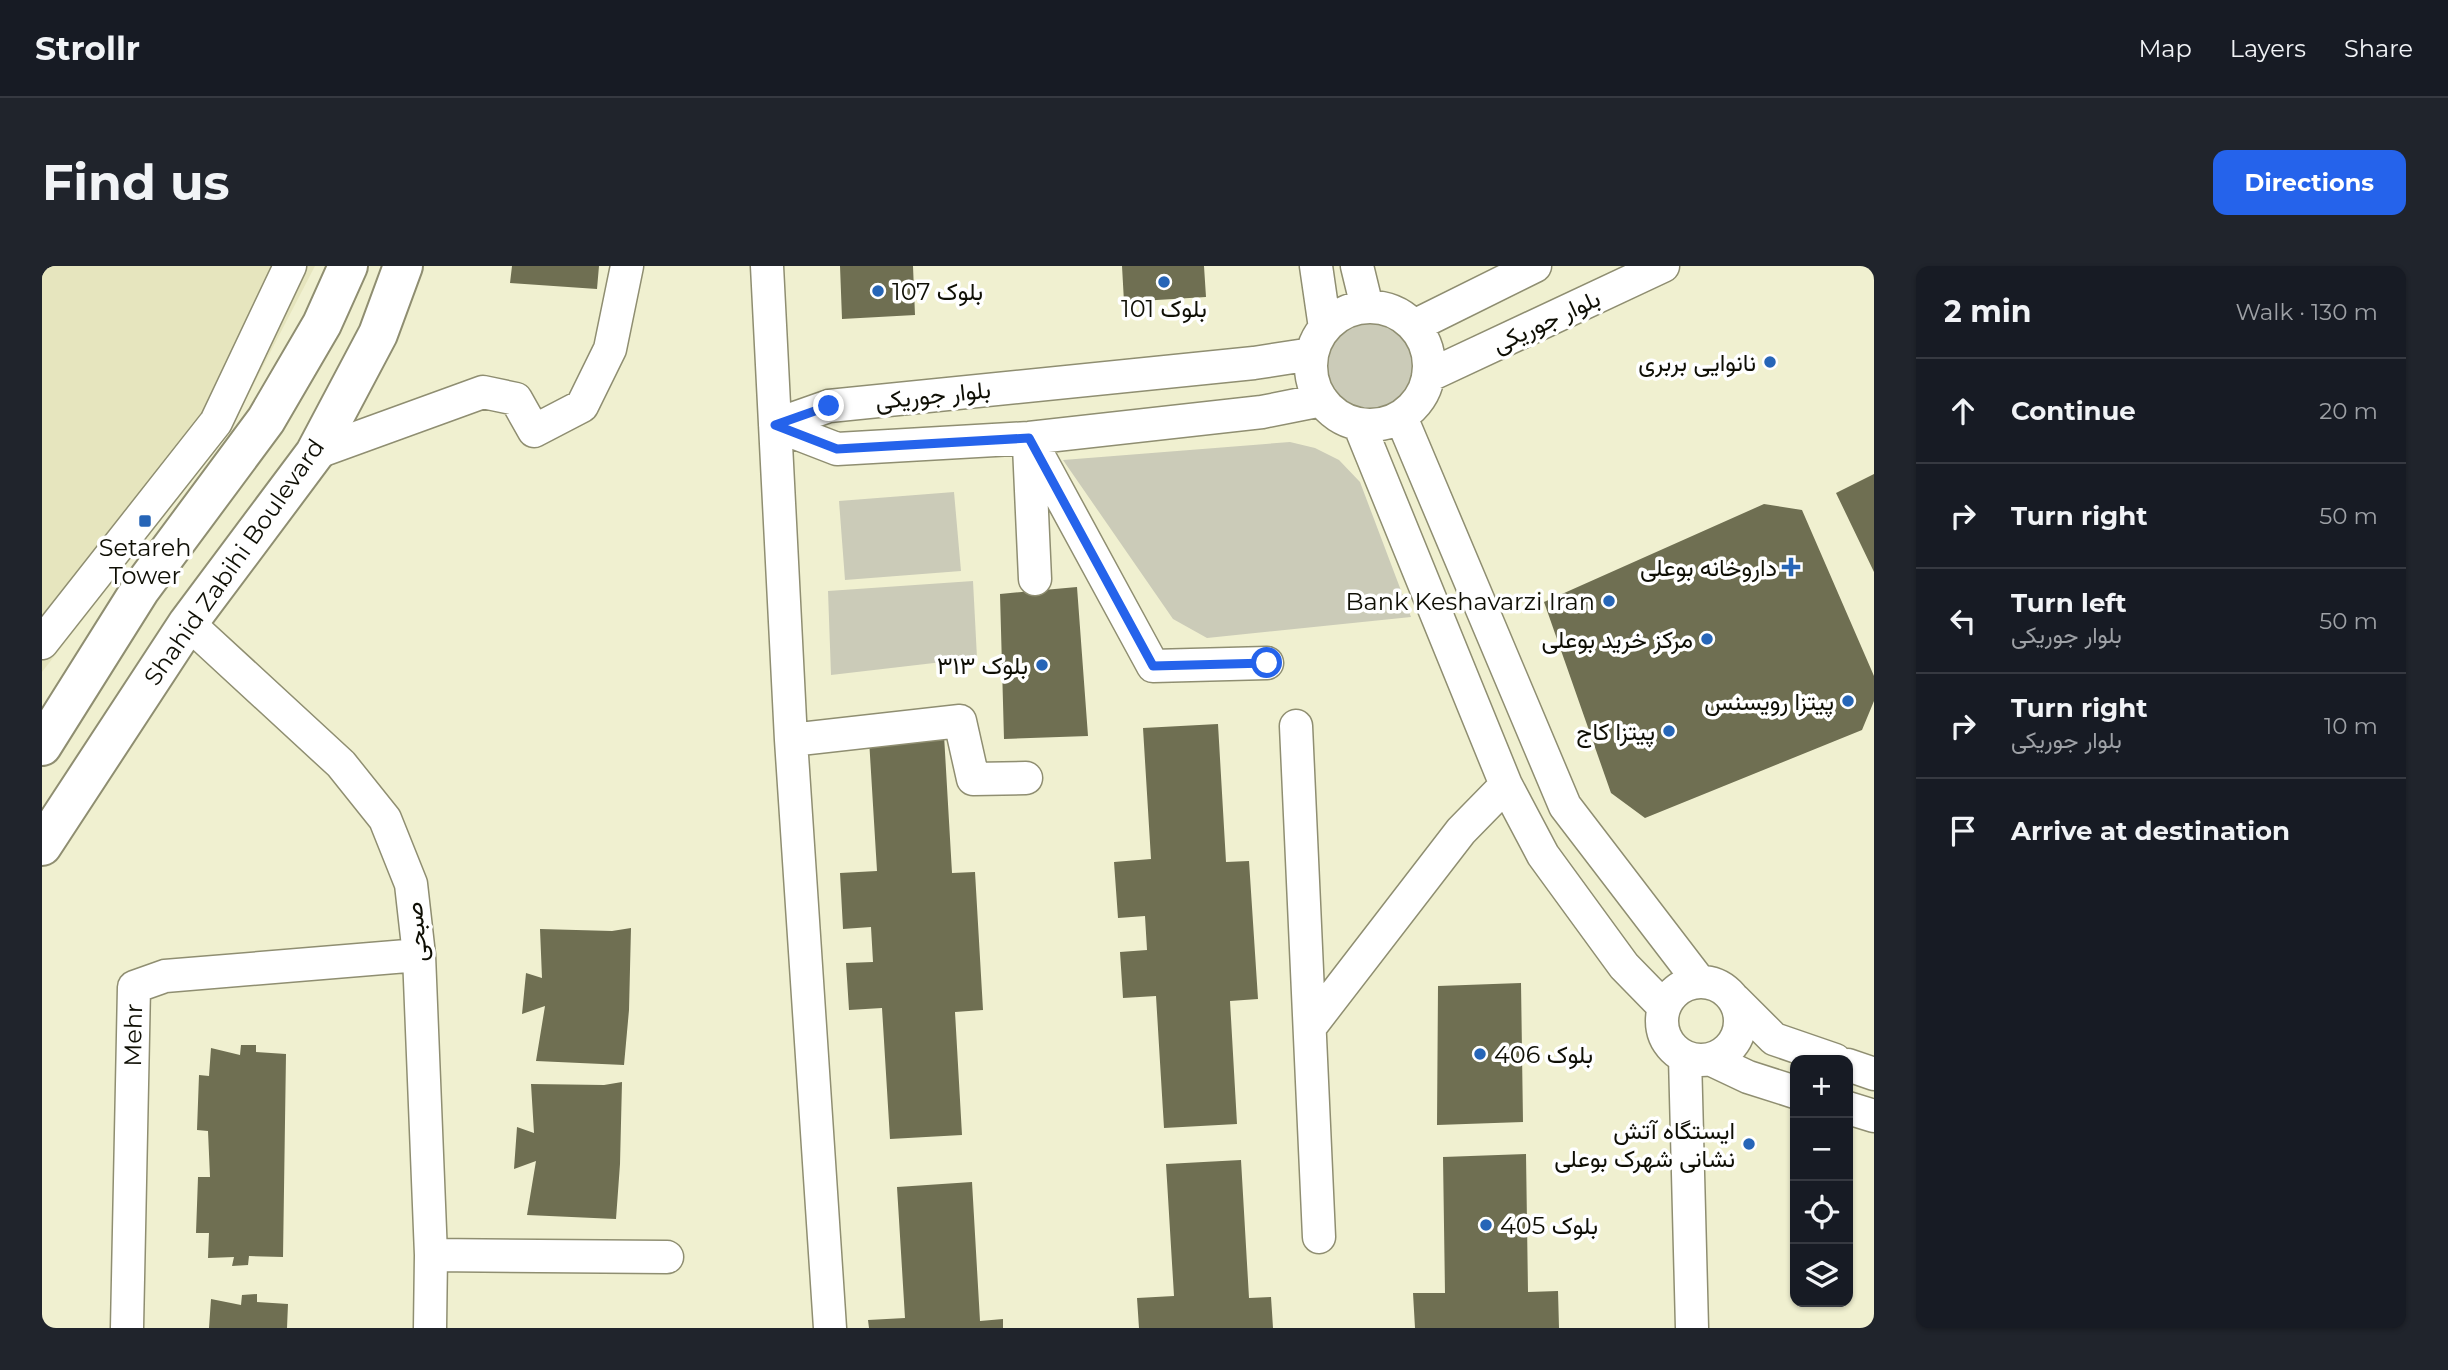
<!DOCTYPE html>
<html lang="en">
<head>
<meta charset="utf-8">
<style>
  body { margin:0; font-family:Montserrat,Vazirmatn,sans-serif; background:#20242c; color:#f1f3f6 }
  .controls { position:absolute; right:21px; bottom:21px; display:grid; overflow:hidden; border-radius:14px; box-shadow:0 2px 5px #0004 }
  .controls button { width:63px; height:63px; display:grid; place-items:center; padding:0; border:0; border-bottom:2px solid #363941; background:#171b24; color:#f1f3f6; font:35px sans-serif }
  .stop { position:absolute; width:21px; height:21px; margin:-16px; border:5px solid #2563eb; border-radius:50%; background:#fff }
  .stop.end { background:#2563eb; border-color:#fff; box-shadow:0 2px 7px #0008 }
  .list { margin:0; padding:0; list-style:none }
  h2 { display:flex; justify-content:space-between; align-items:center; height:91px; margin:0; padding:0 28px; font-size:30px }
  h2 small { font-size:23px; font-weight:400; color:#9ea1a6 }
  .list li { display:grid; grid-template-columns:46px 1fr auto; gap:21px; align-items:center; box-sizing:border-box; height:105px; padding:0 28px; border-top:2px solid #363941 }
  .list b { display:block; font-size:26px; white-space:nowrap }
  .list p { margin:0; font-size:23px; white-space:nowrap; color:#9ea1a6 }
  .list em { font-size:23px; font-style:normal; color:#9ea1a6 }
  .icon { flex:none; width:38px; height:38px; fill:none; stroke:currentColor; stroke-width:2; stroke-linecap:round; stroke-linejoin:round }
  .map { position:relative; flex:none; width:1832px; height:1062px; overflow:hidden; border-radius:14px }
  header { display:flex; align-items:center; gap:42px; box-sizing:border-box; height:98px; padding:0 35px; background:#171b24; border-bottom:2px solid #363941 }
  header strong { font-size:33px }
  nav { display:flex; gap:38px; margin-inline-start:auto; font-size:24px }
  .intro { display:flex; align-items:center; justify-content:space-between; box-sizing:border-box; height:168px; padding:0 42px }
  h1 { margin:0; font-size:49px }
  .button { padding:18px 32px; border-radius:14px; background:#2563eb; color:#fff; font-size:24px; font-weight:700 }
  main { display:flex; gap:42px; padding:0 42px }
  aside { flex:1; background:#171b24; border-radius:14px; box-shadow:0 2px 5px #0004 }
  .map>svg:first-child { display:block }
  .built { fill:#e6e5be }
  .green { fill:#cbcbb8 }
  .building { fill:#6f6f52 }
  .lines { fill:none; stroke-linecap:round; stroke-linejoin:round }
  .minor-casing { stroke:#8f8e71; stroke-width:35 }
  .major-casing { stroke:#8f8e71; stroke-width:42 }
  .minor { stroke:#fff; stroke-width:32 }
  .major { stroke:#fff; stroke-width:38 }
  .route { stroke:#2563eb; stroke-width:9 }
  .poi-dot { fill:#2665b7; stroke:#fff; stroke-width:2.5 }
  .labels { text-anchor:middle; dominant-baseline:central; stroke-width:7; stroke-linejoin:round; paint-order:stroke }
  .poi-label { font-size:24px; fill:#0f0f05; stroke:#fff; text-anchor:end }
  .street-label { font-size:24px; fill:#0f0f05; stroke:#fff }
</style>
</head>
<body>
<header>
<strong>Strollr</strong>
<nav><a>Map</a><a>Layers</a><a>Share</a></nav>
</header>
<div class="intro"><h1>Find us</h1><a class="button">Directions</a></div>
<main>
<div class="map">
<svg width="1832" height="1062" viewBox="0 0 1832 1062">
  <rect width="100%" height="100%" fill="#f0f0d0"/>
  <!-- built -->
  <path class="built" d="M 0,0 L 273,0 L 186,168 L 0,406 Z"/>
  <!-- green -->
  <path class="green" d="M1282 99a46 46 0 1 1 92 0a46 46 0 1 1-92 0Z
    M 1248,176 L 1273,182 L 1297,194 L 1318,216 L 1369,351 L 1165,372 L 1131,353 L 1021,194 Z
    M 912,226 L 919,305 L 803,314 L 797,235 Z
    M 931,315 L 935,392 L 789,409 L 786,325 Z"/>
  <!-- building -->
  <path class="building" d="M 470,0 L 557,0 L 555,23 L 468,17 Z
    M 798,0 L 871,0 L 873,49 L 800,53 Z
    M 1080,0 L 1162,0 L 1164,31 L 1082,36 Z
    M 1832,208 L 1832,306 L 1794,227 Z
    M 1722,238 L 1760,244 L 1832,410 L 1832,435 L 1820,464 L 1603,552 L 1569,527 L 1502,336 Z
    M 1035,321 L 1046,470 L 962,473 L 958,328 Z
    M 1176,458 L 1184,596 L 1207,595 L 1216,733 L 1188,735 L 1195,858 L 1122,862 L 1114,730 L 1081,732 L 1078,686 L 1105,684 L 1103,650 L 1076,652 L 1072,596 L 1109,593 L 1101,462 Z
    M 902,469 L 910,607 L 933,606 L 941,744 L 913,746 L 920,869 L 848,873 L 840,742 L 807,744 L 804,697 L 831,696 L 829,661 L 801,663 L 798,607 L 835,605 L 827,473 Z
    M 589,662 L 587,744 L 582,799 L 494,795 L 503,740 L 480,748 L 484,707 L 500,712 L 498,663 L 570,665 Z
    M 1479,717 L 1481,856 L 1395,859 L 1396,720 Z
    M 199,779 L 214,779 L 214,786 L 244,788 L 241,991 L 207,990 L 206,999 L 190,1000 L 192,991 L 166,992 L 167,967 L 154,967 L 156,911 L 168,911 L 166,865 L 155,864 L 157,809 L 167,810 L 169,782 L 198,789 Z
    M 580,816 L 578,898 L 574,953 L 485,949 L 494,895 L 472,903 L 475,861 L 492,867 L 489,818 L 562,819 Z
    M 1484,888 L 1486,1026 L 1516,1025 L 1517,1062 L 1373,1062 L 1371,1027 L 1403,1027 L 1401,891 Z
    M 1199,894 L 1207,1032 L 1229,1031 L 1231,1062 L 1097,1062 L 1095,1032 L 1132,1030 L 1124,898 Z
    M 930,916 L 938,1055 L 961,1053 L 961,1062 L 827,1062 L 826,1054 L 863,1052 L 855,921 Z
    M 215,1028 L 215,1036 L 246,1038 L 245,1062 L 167,1062 L 169,1033 L 199,1039 L 200,1029 Z"/>
  <g class="lines">
    <!-- minor casing -->
    <g class="minor-casing">
      <path id="minor" d="M 725,0 L 749,474 L 788,1062
        M 1274,0 L 1283,62
        M 1315,0 L 1325,41
        M1269 100a59 59 0 1 1 118 0a59 59 0 1 1-118 0Z
        M 1372,60 L 1493,0
        M 1386,110 L 1621,0
        M 1359,151 L 1523,540 L 1657,715
        M 1317,158 L 1464,519 L 1501,589 L 1582,700 L 1622,741
        M 733,159 L 795,183 L 987,172 L 1220,146 L 1280,134
        M 733,159 L 787,140 L 1212,97 L 1270,88
        M 987,172 L 1111,400 L 1225,397
        M 987,180 L 993,313
        M 273,187 L 441,126 L 474,133 L 492,165 L 540,140 L 568,83 L 585,0
        M 146,357 L 299,498 L 343,553 L 369,618 L 377,689 L 389,989 L 388,1062
        M 0,377 L 174,156 L 248,0
        M 1254,460 L 1277,971
        M 749,474 L 918,455 L 931,513 L 984,512
        M1620 755a39 39 0 1 1 78 0a39 39 0 1 1-78 0Z
        M 1693,734 L 1732,773 L 1793,794
        M 1268,761 L 1419,565 L 1464,519
        M 1643,791 L 1650,1062
        M 1670,794 L 1706,811 L 1753,826
        M 1806,799 L 1832,808
        M 1806,842 L 1832,850
        M 389,989 L 625,991
        M 85,1062 L 92,721 L 123,710 L 377,689"/>
    </g>
    <!-- major casing -->
    <g class="major-casing">
      <path id="major" d="M 0,480 L 98,324 L 224,154 L 280,58 L 306,0
        M 0,580 L 146,357 L 273,187 L 336,68 L 361,0"/>
    </g>
    <!-- minor -->
    <use href="#minor" class="minor"/>
    <!-- major -->
    <use href="#major" class="major"/>
  </g>
  <g class="lines">
    <!-- route -->
    <path class="route" d="M 787,140 L 733,159 L 795,183 L 987,172 L 1111,400 L 1225,397"/>
  </g>
  <!-- markers -->
  <g class="poi-dot">
    <circle cx="1122" cy="16" r="7"/>
    <circle cx="836" cy="25" r="7"/>
    <circle cx="1728" cy="96" r="7"/>
    <rect x="96" y="248" width="14" height="14" rx="3.5"/>
    <path d="M1745.5 290.5h7v7h7v7h-7v7h-7v-7h-7v-7h7z"/>
    <circle cx="1567" cy="335" r="7"/>
    <circle cx="1665" cy="373" r="7"/>
    <circle cx="1000" cy="399" r="7"/>
    <circle cx="1806" cy="435" r="7"/>
    <circle cx="1627" cy="465" r="7"/>
    <circle cx="1438" cy="788" r="7"/>
    <circle cx="1707" cy="878" r="7"/>
    <circle cx="1444" cy="959" r="7"/>
  </g>
  <g class="labels">
    <!-- poi labels -->
    <g class="poi-label">
      <text x="850" y="25" text-anchor="start">بلوک 107</text>
      <text x="1122" y="42" text-anchor="middle">بلوک 101</text>
      <text x="1714" y="96">نانوایی بربری</text>
      <text x="103" y="281" text-anchor="middle">Setareh<tspan x="103" dy="28">Tower</tspan></text>
      <text x="1735" y="301">داروخانه بوعلی</text>
      <text x="1553" y="335">Bank Keshavarzi Iran</text>
      <text x="1651" y="373">مرکز خرید بوعلی</text>
      <text x="986" y="399">بلوک ۳۱۳</text>
      <text x="1792" y="435">پیتزا رویسنس</text>
      <text x="1613" y="465">پیتزا کاج</text>
      <text x="1452" y="788" text-anchor="start">بلوک 406</text>
      <text x="1693" y="864">ایستگاه آتش<tspan x="1693" dy="28">نشانی شهرک بوعلی</tspan></text>
      <text x="1458" y="959" text-anchor="start">بلوک 405</text>
    </g>
    <!-- street labels -->
    <g class="street-label">
      <text transform="translate(1504 55) rotate(-25)">بلوار جوریکی</text>
      <text transform="translate(891 129) rotate(-6)">بلوار جوریکی</text>
      <text transform="translate(192 296) rotate(-55)">Shahid Zabihi Boulevard</text>
      <text transform="translate(374 666) rotate(-95)">صبحی</text>
      <text transform="translate(91 769) rotate(-89)">Mehr</text>
    </g>
  </g>
</svg>
<div class="controls">
<button>+</button>
<button>−</button>
<button><svg class="icon" aria-label="locate" viewBox="0 0 24 24"><circle cx="12" cy="12" r="6"/><path d="M12 2v4M12 18v4M2 12h4M18 12h4"/></svg></button>
<button><svg class="icon" aria-label="layers" viewBox="0 0 24 24"><path d="M12 4l9 5-9 5-9-5zM3 14l9 5 9-5"/></svg></button>
</div>
<div class="stop" style="left:1225px;top:397px"></div>
<div class="stop end" style="left:787px;top:140px"></div>
</div>
<aside>
<h2>2 min<small>Walk · 130 m</small></h2>
<ul class="list">
<li><svg class="icon" aria-label="ahead" viewBox="0 0 24 24"><path d="M12 20V5M6 11l6-6 6 6"/></svg><div><b>Continue</b></div><em>20 m</em></li>
<li><svg class="icon" aria-label="right" viewBox="0 0 24 24"><path d="M7 20v-9h11M14 6l5 5-5 5"/></svg><div><b>Turn right</b></div><em>50 m</em></li>
<li><svg class="icon" aria-label="left" viewBox="0 0 24 24"><path d="M17 20v-9H6M10 6l-5 5 5 5"/></svg><div><b>Turn left</b><p>بلوار جوریکی</p></div><em>50 m</em></li>
<li><svg class="icon" aria-label="right" viewBox="0 0 24 24"><path d="M7 20v-9h11M14 6l5 5-5 5"/></svg><div><b>Turn right</b><p>بلوار جوریکی</p></div><em>10 m</em></li>
<li><svg class="icon" aria-label="arrive" viewBox="0 0 24 24"><path d="M6 21V4h12l-3 4 3 4H6"/></svg><div><b>Arrive at destination</b></div></li>
</ul>
</aside>
</main>
</body>
</html>
